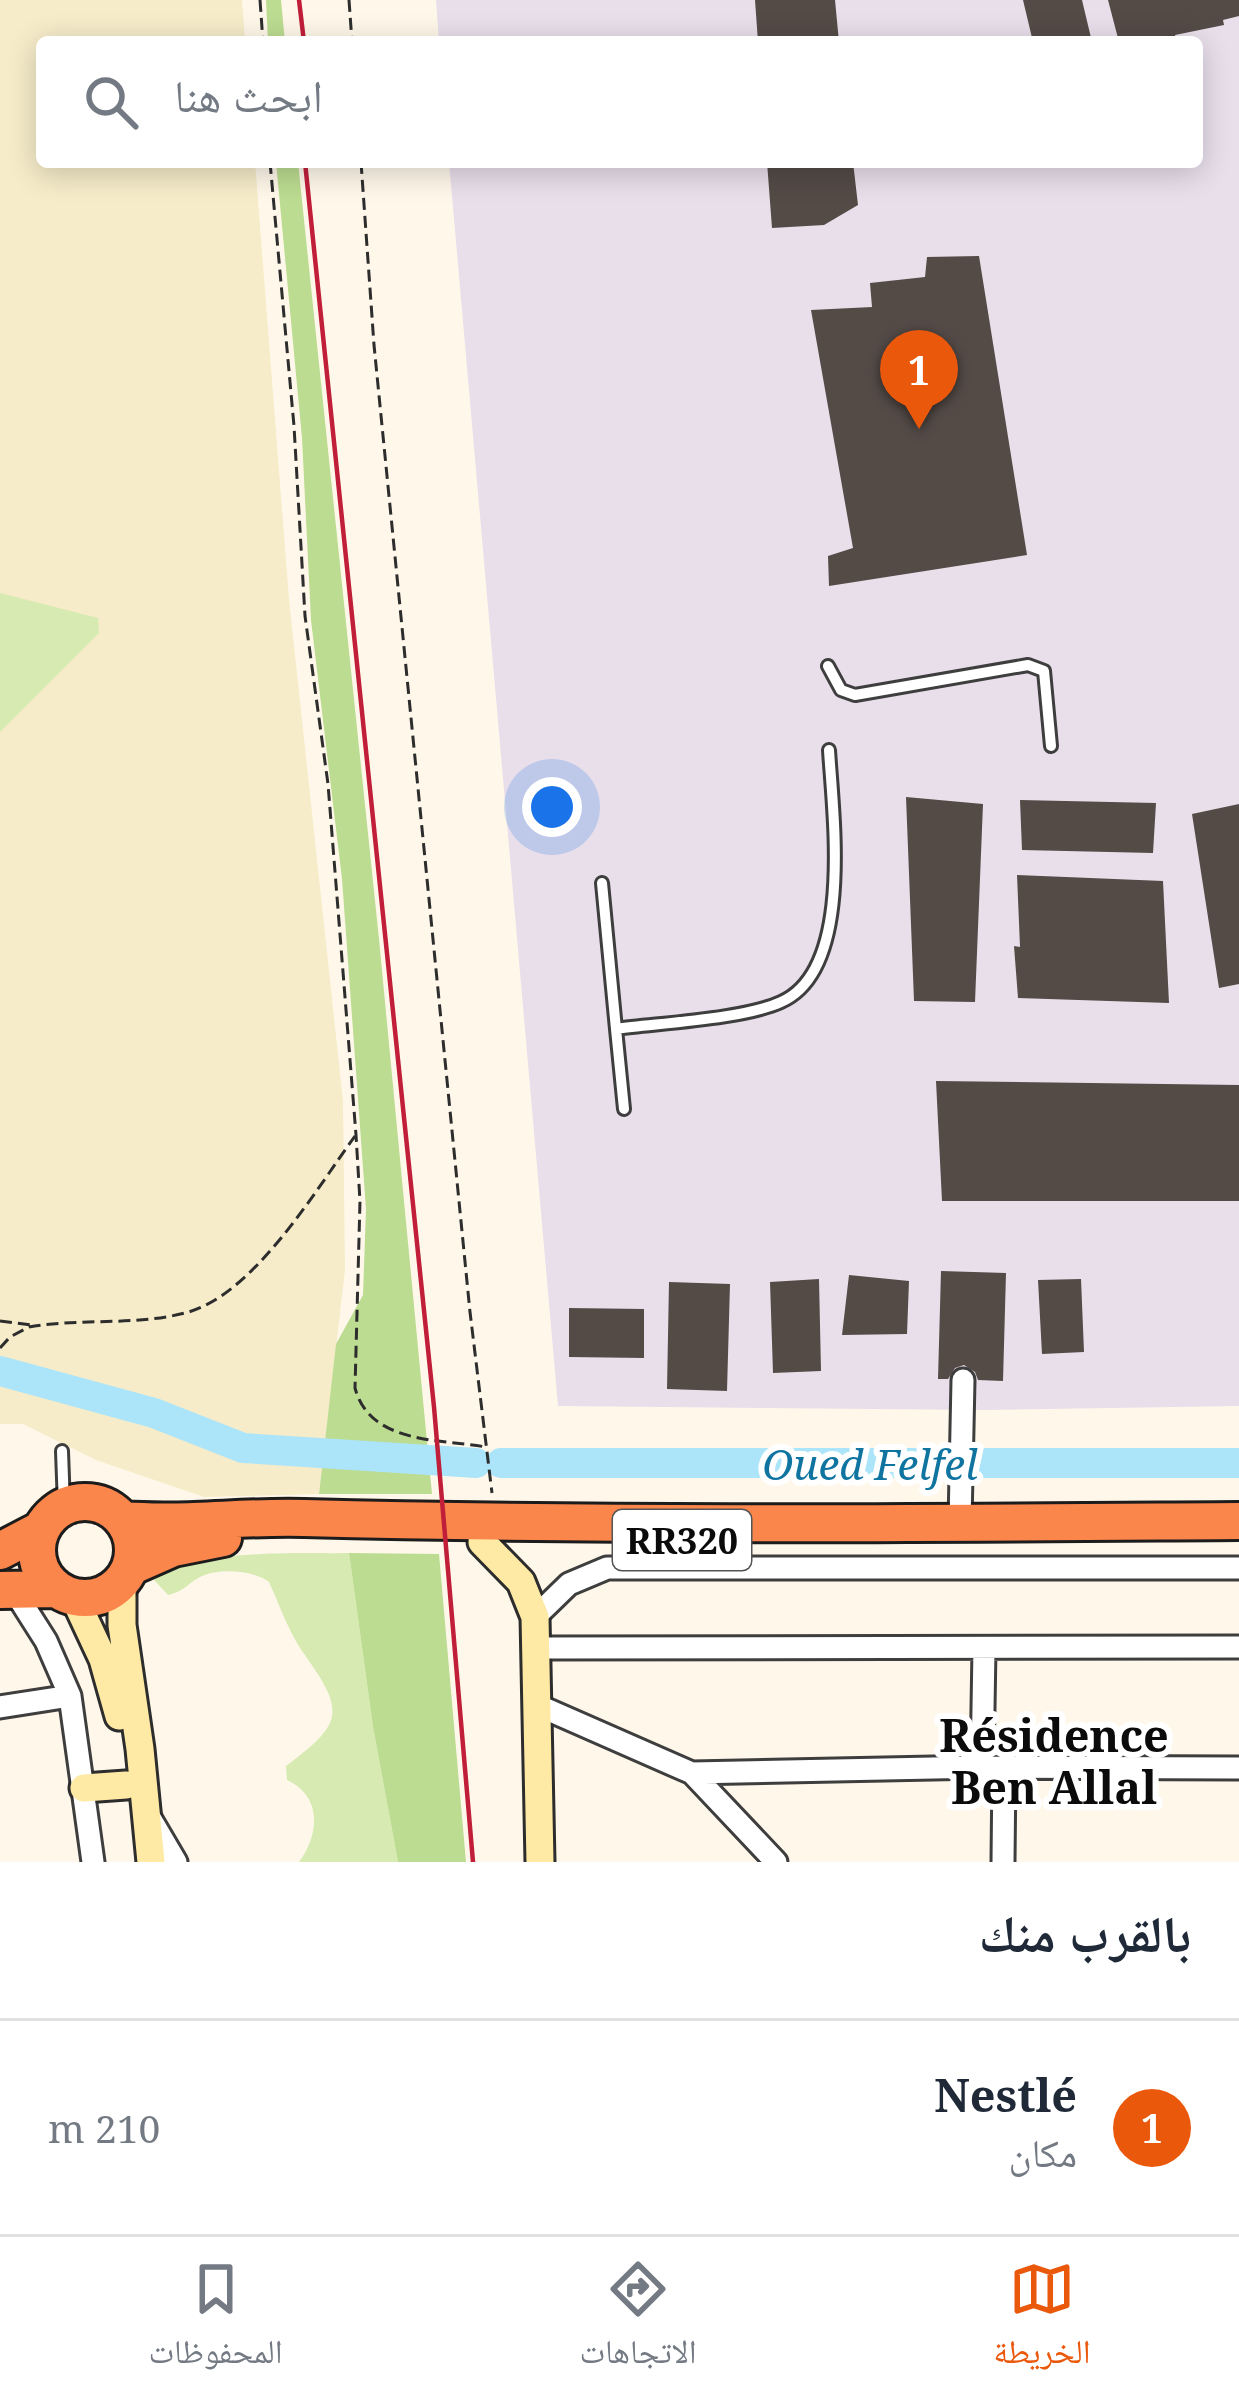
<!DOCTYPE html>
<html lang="ar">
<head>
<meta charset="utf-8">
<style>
  body { margin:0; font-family:"Noto Serif","Noto Naskh Arabic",serif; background:#f2f2f3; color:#1f2937; direction:rtl }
  .you { position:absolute; left:552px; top:807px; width:42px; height:42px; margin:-30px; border:9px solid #fff; border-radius:50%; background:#1a73e8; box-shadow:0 0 0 18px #1a73e833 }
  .badge { display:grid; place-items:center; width:78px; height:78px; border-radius:50%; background:#ea580c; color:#fff; font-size:39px; font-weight:700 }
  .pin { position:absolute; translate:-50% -99px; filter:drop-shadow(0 3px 6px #0008) }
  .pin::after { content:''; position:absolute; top:63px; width:42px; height:36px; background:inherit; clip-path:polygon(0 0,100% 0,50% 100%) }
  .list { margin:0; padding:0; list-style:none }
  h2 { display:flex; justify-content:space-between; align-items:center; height:156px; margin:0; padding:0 48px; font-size:51px }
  h2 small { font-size:39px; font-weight:400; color:#747a83 }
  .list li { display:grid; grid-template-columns:78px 1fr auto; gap:36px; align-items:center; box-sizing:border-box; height:216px; padding:0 48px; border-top:3px solid #e0e1e3 }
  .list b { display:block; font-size:45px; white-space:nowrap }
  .list p { margin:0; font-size:39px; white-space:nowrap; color:#747a83 }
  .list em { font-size:39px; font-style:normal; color:#747a83 }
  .icon { flex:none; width:66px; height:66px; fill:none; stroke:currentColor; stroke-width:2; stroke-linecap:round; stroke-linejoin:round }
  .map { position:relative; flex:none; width:1239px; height:1862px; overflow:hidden; direction:ltr }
  .search { position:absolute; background:#fff; box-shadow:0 6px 30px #0003; left:36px; right:36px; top:36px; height:132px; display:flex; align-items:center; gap:30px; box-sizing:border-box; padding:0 42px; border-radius:12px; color:#747a83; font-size:45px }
  .sheet { height:372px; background:#fff }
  nav { display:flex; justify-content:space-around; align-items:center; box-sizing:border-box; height:168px; border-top:3px solid #e0e1e3; background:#fff; font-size:33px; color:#747a83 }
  nav a { display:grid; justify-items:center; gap:6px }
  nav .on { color:#ea580c }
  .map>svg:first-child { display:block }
  .industrial { fill:#e8dfeb }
  .farmland { fill:#f6ecc9 }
  .green { fill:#d6eab2 }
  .forest { fill:#bcdc91 }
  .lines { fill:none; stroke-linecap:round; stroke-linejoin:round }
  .river { stroke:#ace5f9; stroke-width:30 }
  .building { fill:#544b47 }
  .lane-casing { stroke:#3e3e3e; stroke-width:16 }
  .street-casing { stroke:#3e3e3e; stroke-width:27 }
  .secondary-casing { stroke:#2d2d2d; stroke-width:33 }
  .highway-casing { stroke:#1c1c1c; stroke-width:42 }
  .path { stroke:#2d2d2d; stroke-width:3; stroke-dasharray:12 6; stroke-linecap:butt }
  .lane { stroke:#fff; stroke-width:10 }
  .street { stroke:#fff; stroke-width:21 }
  .secondary { stroke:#ffeaa5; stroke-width:27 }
  .highway { stroke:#fb864c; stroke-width:36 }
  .rail { stroke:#c11e3a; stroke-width:4.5 }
  .labels { text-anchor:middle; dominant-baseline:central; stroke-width:12; stroke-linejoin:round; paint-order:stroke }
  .shield { fill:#fff; stroke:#545454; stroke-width:3 }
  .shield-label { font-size:36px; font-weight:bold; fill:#0b0b0b }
  .water-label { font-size:42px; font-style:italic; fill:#1074a1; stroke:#fff }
  .quarter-label { font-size:45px; font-weight:bold; fill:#0b0b0b; stroke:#fff }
</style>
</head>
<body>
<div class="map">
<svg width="1239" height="1862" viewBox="0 0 1239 1862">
  <rect width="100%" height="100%" fill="#fff8ea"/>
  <!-- industrial -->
  <path class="industrial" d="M 436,0 L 1239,0 L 1239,1406 L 986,1410 L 558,1406 L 449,162 L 1197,162 L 1197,42 L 439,42 Z"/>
  <!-- farmland -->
  <path class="farmland" d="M 0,0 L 242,0 L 245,42 L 42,42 L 42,162 L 255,162 L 289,599 L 343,1101 L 345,1270 L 319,1494 L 204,1497 L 96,1460 L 23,1424 L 0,1424 Z"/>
  <!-- green -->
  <path class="green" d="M 0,593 L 98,618 L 99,633 L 0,732 Z
    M 349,1553 L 373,1727 L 398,1862 L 299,1862 C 319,1835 323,1797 287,1780 L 286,1766 C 345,1722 345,1711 302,1651 C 288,1630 279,1604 269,1582 C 253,1570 220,1568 202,1576 C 189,1582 184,1592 168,1595 L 154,1580 C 186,1548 303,1554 349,1553 Z"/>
  <!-- forest -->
  <path class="forest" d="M 266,0 L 281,0 L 285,42 L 268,42 Z
    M 276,162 L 298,162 L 379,939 L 432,1494 L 319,1494 L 336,1344 L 363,1295 L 366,1209 L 342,879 L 311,620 L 302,438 Z
    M 349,1553 L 439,1554 L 466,1862 L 398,1862 L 373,1727 Z"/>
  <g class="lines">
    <!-- river -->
    <path class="river" d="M 0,1371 L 154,1413 L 243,1448 L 476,1463
      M 501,1463 L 1239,1463"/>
  </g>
  <!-- building -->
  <path class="building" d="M 755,0 L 835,0 L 839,42 L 758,42 Z
    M 1023,0 L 1082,0 L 1092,42 L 1033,42 Z
    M 1108,0 L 1239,0 L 1239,16 L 1223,20 L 1224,25 L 1175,35 L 1177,42 L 1119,42 Z
    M 767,162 L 853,162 L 858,205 L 824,225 L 772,228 Z
    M 979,256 L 1027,555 L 829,586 L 828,556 L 853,548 L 811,310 L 872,307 L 870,283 L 925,277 L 927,257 Z
    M 906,797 L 983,804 L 975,1002 L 914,1001 Z
    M 1020,800 L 1156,803 L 1153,853 L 1022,850 Z
    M 1239,804 L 1239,984 L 1219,988 L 1192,814 Z
    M 1017,875 L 1163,881 L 1169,1003 L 1018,998 L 1014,946 L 1020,947 Z
    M 936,1081 L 1239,1085 L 1239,1201 L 942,1201 Z
    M 941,1271 L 1006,1273 L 1003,1381 L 978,1380 L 975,1372 L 964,1365 L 955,1368 L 948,1379 L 938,1379 Z
    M 849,1275 L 909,1281 L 907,1334 L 842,1335 Z
    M 819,1279 L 821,1371 L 773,1373 L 770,1282 Z
    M 1081,1279 L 1084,1352 L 1042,1354 L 1038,1280 Z
    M 669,1282 L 730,1284 L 727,1391 L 667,1389 Z
    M 569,1308 L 644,1309 L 644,1358 L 569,1357 Z"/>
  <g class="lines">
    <!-- lane casing -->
    <g class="lane-casing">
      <path id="lane" d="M 828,666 L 841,690 L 855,695 L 1028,665 L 1044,671 L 1051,746
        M 602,883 L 616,1029
        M 624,1109 L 616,1029 C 660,1023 744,1019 781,1002 C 854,970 833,816 829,750
        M 62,1451 L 64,1506"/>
    </g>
    <!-- street casing -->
    <g class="street-casing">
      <path id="street" d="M 960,1523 L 963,1380
        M 13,1589 L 46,1641 L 70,1696 L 93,1862
        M 535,1617 L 569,1584 L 607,1568 L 1239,1568
        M 537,1648 L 1239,1647
        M 537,1705 L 692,1773 L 776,1862
        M 0,1707 L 70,1696
        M 982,1767 L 984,1649
        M 692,1773 L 982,1767 L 1239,1768
        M 149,1816 L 176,1862
        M 1003,1862 L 1004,1767"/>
    </g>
    <!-- secondary casing -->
    <g class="secondary-casing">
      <path id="secondary" d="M 482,1542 L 521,1582 L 535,1617 L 540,1862
        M 122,1581 L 122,1625 L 140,1749 L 151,1862
        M 74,1597 L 103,1659 L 119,1716
        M 84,1788 L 126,1785"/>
    </g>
    <!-- highway casing -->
    <g class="highway-casing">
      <path id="highway" d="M37 1550a48 48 0 1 1 96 0a48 48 0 1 1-96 0Z
        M 123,1520 C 183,1525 243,1516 304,1518 C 616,1526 927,1523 1239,1521
        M 0,1551 L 42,1529
        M 130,1567 L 173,1548 L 223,1538
        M 0,1590 L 57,1589"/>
    </g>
    <!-- path -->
    <path class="path" d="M 260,0 L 263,42
      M 349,0 L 352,42
      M 270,162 L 294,426 L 305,616 L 328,784 L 356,1135 L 360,1201 L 355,1388 C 370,1444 439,1439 486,1447
      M 361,162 L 374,345 L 470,1312 L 492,1493
      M 0,1321 L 31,1325
      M 0,1348 L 10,1337 L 29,1327 C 80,1318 135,1326 185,1313 C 253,1296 315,1191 355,1136"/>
    <!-- lane -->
    <use href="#lane" class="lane"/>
    <!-- street -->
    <use href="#street" class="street"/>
    <!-- secondary -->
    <use href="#secondary" class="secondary"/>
    <!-- highway -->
    <use href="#highway" class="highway"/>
    <!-- rail -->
    <path class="rail" d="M 299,0 L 304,42
      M 305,162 L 434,1407 L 473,1862"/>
  </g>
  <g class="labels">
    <!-- shield labels -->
    <rect class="shield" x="613" y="1510" width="138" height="60" rx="9"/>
    <g class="shield-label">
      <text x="682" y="1540">RR320</text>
    </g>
    <!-- water labels -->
    <g class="water-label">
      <text x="870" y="1463">Oued Felfel</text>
    </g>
    <!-- quarter labels -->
    <g class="quarter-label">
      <text x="1054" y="1734">Résidence<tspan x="1054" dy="52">Ben Allal</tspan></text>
    </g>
  </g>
</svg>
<div class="you"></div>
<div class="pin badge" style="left:919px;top:429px">1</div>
<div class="search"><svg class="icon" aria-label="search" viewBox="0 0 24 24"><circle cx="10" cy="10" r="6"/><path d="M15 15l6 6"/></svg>ابحث هنا</div>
</div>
<section class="sheet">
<h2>بالقرب منك<small></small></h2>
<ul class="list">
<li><span class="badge">1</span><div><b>Nestlé</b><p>مكان</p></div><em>210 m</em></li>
</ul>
</section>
<nav>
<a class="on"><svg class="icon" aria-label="map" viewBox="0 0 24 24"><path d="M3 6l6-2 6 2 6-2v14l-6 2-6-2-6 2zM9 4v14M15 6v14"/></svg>الخريطة</a>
<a><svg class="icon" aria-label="directions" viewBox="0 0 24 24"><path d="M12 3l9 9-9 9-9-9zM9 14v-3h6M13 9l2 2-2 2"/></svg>الاتجاهات</a>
<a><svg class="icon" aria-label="saved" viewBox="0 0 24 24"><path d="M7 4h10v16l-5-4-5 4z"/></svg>المحفوظات</a>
</nav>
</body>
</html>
